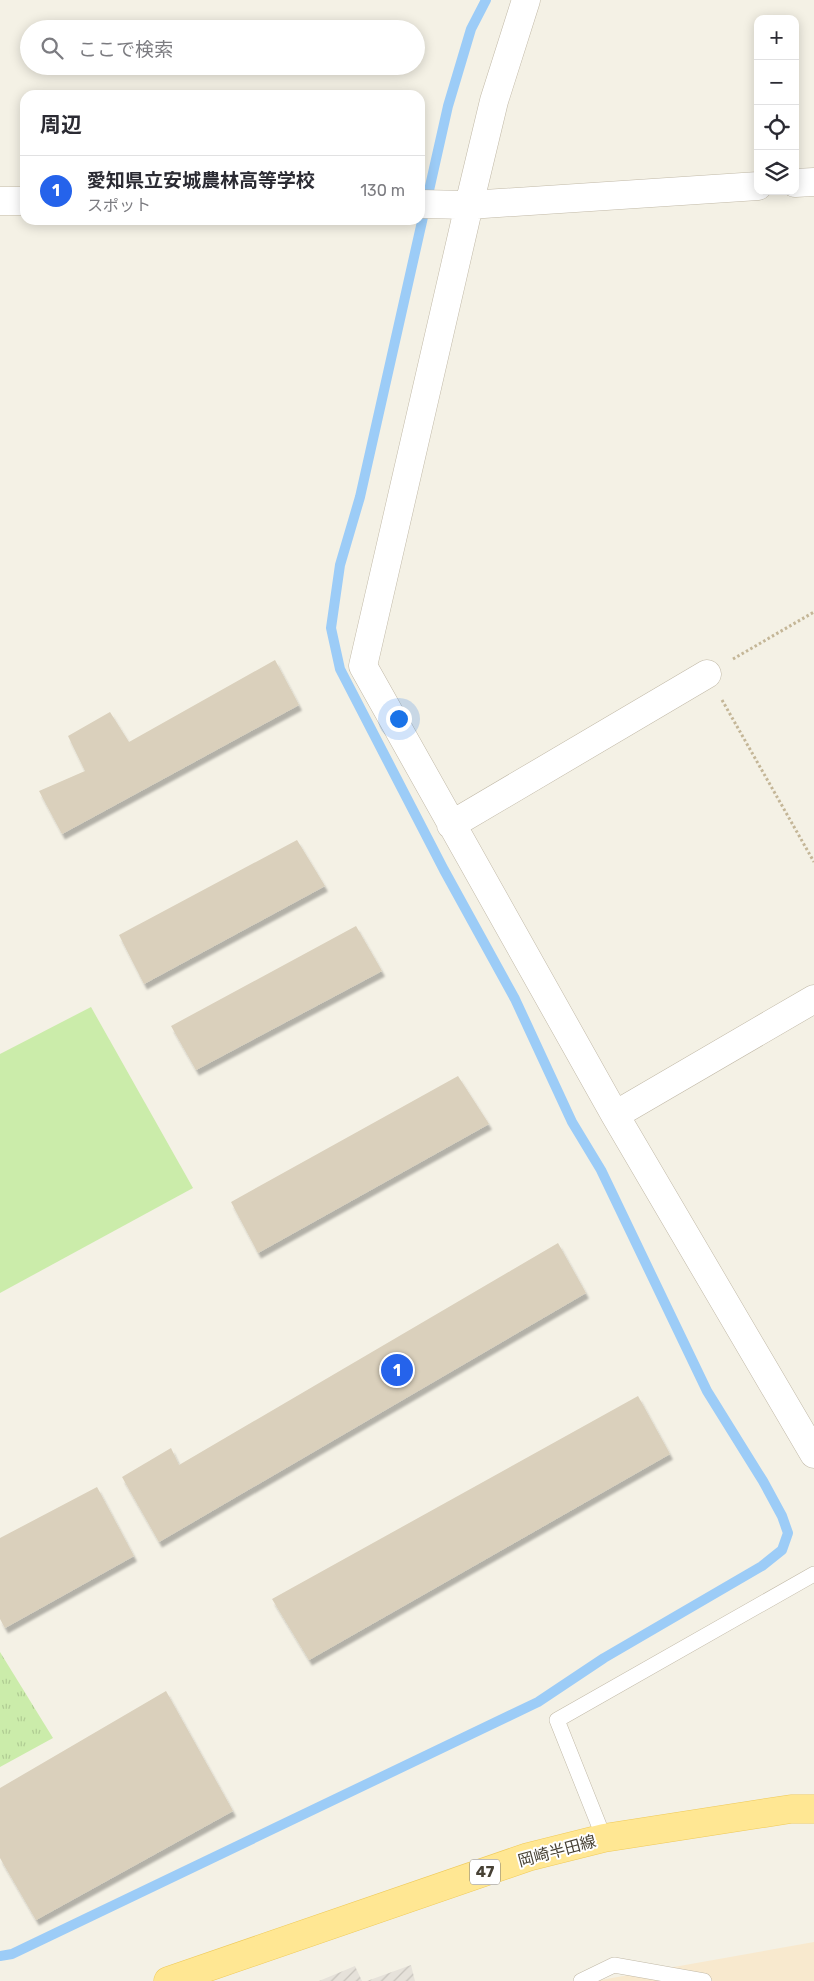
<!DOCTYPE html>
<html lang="ja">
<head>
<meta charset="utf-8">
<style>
  body { margin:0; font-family:Rubik,"Noto Sans JP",sans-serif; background:#f7f7f7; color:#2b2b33 }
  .controls { position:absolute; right:15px; top:15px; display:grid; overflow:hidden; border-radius:10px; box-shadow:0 2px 12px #0003 }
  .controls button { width:45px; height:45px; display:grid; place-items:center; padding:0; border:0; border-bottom:1px solid #e1e1e2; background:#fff; color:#2b2b33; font:25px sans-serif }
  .you { position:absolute; left:398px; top:718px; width:18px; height:18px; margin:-12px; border:4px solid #fff; border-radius:50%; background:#1a73e8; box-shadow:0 0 0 8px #1a73e833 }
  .badge { display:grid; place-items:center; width:32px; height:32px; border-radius:50%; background:#2563eb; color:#fff; font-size:16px; font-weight:700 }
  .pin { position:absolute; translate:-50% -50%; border:2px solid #fff; box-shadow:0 1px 5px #0006 }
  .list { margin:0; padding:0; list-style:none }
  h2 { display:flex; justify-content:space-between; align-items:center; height:65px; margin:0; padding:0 20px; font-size:21px }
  h2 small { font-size:16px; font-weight:400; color:#7c7c81 }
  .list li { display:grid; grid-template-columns:32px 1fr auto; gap:15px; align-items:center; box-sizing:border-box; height:70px; padding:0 20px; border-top:1px solid #e1e1e2 }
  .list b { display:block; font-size:19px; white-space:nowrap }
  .list p { margin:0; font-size:16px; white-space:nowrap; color:#7c7c81 }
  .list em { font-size:16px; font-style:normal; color:#7c7c81 }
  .icon { flex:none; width:28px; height:28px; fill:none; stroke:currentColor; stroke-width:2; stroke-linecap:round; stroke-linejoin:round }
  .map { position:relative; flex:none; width:814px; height:1981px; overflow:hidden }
  .search { position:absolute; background:#fff; box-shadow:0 2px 12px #0003; left:20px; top:20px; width:405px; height:55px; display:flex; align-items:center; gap:12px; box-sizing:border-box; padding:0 18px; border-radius:28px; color:#7c7c81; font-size:19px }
  .panel { position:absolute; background:#fff; box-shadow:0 2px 12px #0003; left:20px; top:90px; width:405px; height:135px; border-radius:15px }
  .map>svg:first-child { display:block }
  .commercial { fill:#f8e9ce }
  .industrial { fill:url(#industrial-furrows) }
  .park { fill:url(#park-tufts) }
  .pitch { fill:#cbecaa }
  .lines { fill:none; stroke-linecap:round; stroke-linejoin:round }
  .stream { stroke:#9cccf7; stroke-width:10 }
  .building { fill:#dad0bc; filter:url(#shadow) }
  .lane-casing { stroke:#c1b9a7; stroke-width:16 }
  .street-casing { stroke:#c1b9a7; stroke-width:29 }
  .primary-casing { stroke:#efca59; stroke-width:29 }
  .path { stroke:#c4b697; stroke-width:3; stroke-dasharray:2.5 2.5; stroke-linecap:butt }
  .lane { stroke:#fff; stroke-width:15 }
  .street { stroke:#fff; stroke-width:28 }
  .primary { stroke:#ffe793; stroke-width:28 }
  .labels { text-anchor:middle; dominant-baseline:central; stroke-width:4; stroke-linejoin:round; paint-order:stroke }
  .shield { fill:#fff; stroke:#7e7a71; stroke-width:1 }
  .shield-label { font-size:15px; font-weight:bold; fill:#474134 }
  .street-label { font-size:16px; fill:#474134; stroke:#fff }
</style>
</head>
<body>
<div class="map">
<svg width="814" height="1981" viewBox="0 0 814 1981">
  <defs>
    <pattern id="industrial-furrows" width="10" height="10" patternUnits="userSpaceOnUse" patternTransform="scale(1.25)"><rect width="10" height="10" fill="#e6e2da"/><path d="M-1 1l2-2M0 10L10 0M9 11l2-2" fill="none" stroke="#c7c3bc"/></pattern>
    <pattern id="park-tufts" width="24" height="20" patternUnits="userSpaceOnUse" patternTransform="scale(1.25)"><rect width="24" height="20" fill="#cbecaa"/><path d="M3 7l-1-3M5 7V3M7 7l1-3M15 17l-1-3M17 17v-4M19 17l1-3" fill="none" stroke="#b0cc93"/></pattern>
    <filter id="shadow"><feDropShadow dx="3" dy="5.5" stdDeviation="1" flood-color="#0004"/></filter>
  </defs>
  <rect width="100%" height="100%" fill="#f4f1e5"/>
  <!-- commercial -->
  <path class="commercial" d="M 814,1942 L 814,1981 L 595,1981 Z"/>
  <!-- industrial -->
  <path class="industrial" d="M 411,1965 L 415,1981 L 367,1981 Z
    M 355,1966 L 362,1981 L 319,1981 Z"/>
  <!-- park -->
  <path class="park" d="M 0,1652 L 53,1738 L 0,1767 Z"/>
  <!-- pitch -->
  <path class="pitch" d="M 91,1007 L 193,1188 L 0,1293 L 0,1054 Z"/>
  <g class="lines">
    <!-- stream -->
    <path class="stream" d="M 0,1956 L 12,1954 L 538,1702 L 604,1658 L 762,1566 L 782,1550 L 788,1533 L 782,1516 L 763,1481 L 707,1391 L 601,1170 L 572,1122 L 515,999 L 444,870 L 340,669 L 331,628 L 340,565 L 360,497 L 448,106 L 471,29 L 486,0"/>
  </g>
  <!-- building -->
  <path class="building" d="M 275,660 L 299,705 L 62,834 L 39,791 L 85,771 L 68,736 L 110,712 L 129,742 Z
    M 297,840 L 325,886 L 144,984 L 119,935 Z
    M 356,926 L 382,971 L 196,1070 L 171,1026 Z
    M 458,1076 L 489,1124 L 258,1253 L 231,1202 Z
    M 558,1243 L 586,1293 L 159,1542 L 122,1477 L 171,1448 L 179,1465 Z
    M 638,1396 L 670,1454 L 309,1660 L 272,1599 Z
    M 97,1487 L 134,1556 L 5,1628 L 0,1619 L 0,1538 Z
    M 166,1691 L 233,1811 L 36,1920 L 0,1858 L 0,1788 Z"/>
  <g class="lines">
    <!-- lane casing -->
    <g class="lane-casing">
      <path id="lane" d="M 604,1838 L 557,1720 L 814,1574
        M 581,1981 L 614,1965 L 704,1981"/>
    </g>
    <!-- street casing -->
    <g class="street-casing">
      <path id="street" d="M 526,0 L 494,101 L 469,205 L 363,666 L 615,1115 L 814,1454
        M 795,183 L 814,182
        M 0,201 L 25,201
        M 420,204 L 469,205 L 758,186
        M 451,825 L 707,674
        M 615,1115 L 814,999"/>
    </g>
    <!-- primary casing -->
    <g class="primary-casing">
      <path id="primary" d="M 168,1981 L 528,1857 L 604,1838 L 791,1809 L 814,1809"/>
    </g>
    <!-- path -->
    <path class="path" d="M 733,659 L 814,612
      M 722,700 L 814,862"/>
    <!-- lane -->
    <use href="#lane" class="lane"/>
    <!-- street -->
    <use href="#street" class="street"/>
    <!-- primary -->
    <use href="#primary" class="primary"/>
  </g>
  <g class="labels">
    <!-- shield labels -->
    <rect class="shield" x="470" y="1859.5" width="30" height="25" rx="4"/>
    <g class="shield-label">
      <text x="485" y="1872">47</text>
    </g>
    <!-- street labels -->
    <g class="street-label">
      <text transform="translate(557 1851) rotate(-15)">岡崎半田線</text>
    </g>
  </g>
</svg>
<div class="controls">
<button>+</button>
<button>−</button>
<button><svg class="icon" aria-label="locate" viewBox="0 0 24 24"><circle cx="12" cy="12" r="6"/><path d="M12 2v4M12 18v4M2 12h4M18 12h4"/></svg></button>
<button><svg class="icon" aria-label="layers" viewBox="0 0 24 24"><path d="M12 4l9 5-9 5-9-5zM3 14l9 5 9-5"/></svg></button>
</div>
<div class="you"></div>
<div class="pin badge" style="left:397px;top:1370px">1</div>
<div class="search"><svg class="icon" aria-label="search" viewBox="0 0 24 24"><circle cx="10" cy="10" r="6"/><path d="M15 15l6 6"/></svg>ここで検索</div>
<section class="panel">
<h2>周辺<small></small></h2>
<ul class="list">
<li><span class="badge">1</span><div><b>愛知県立安城農林高等学校</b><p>スポット</p></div><em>130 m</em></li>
</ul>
</section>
</div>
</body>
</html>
